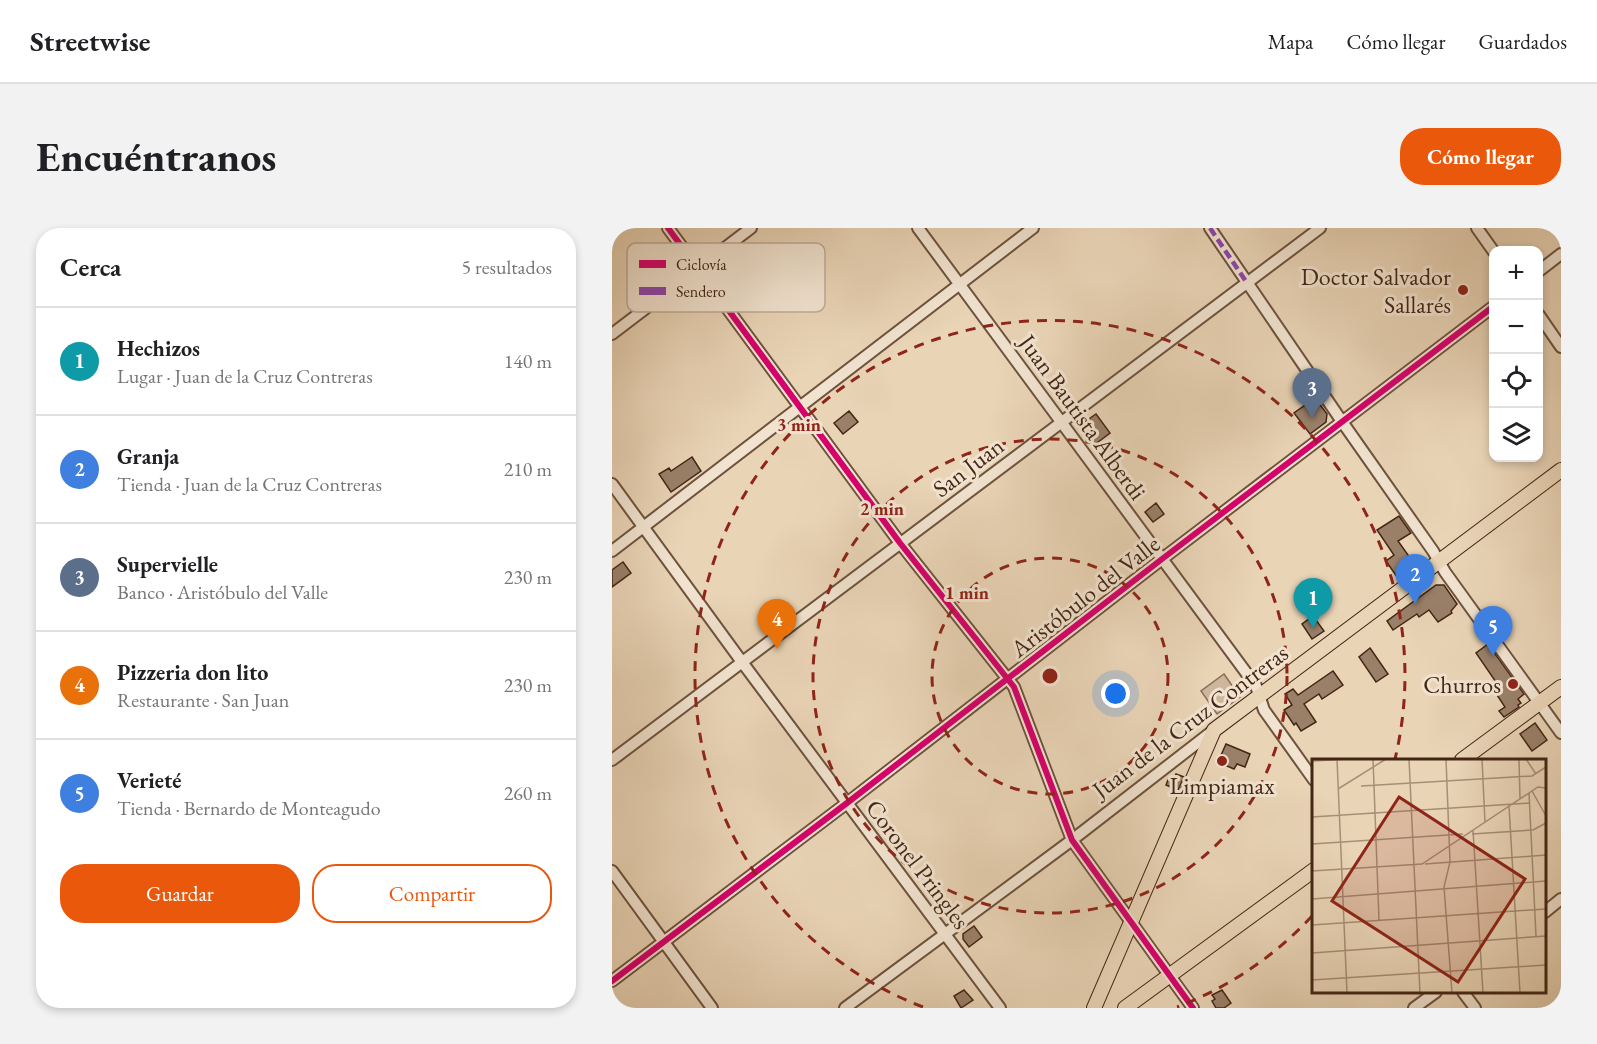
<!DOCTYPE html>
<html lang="es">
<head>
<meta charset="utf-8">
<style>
  body { margin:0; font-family:"EB Garamond",serif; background:#f2f2f2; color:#202124 }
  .controls { position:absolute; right:18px; top:18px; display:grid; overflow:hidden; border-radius:12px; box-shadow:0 3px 9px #0003 }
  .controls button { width:54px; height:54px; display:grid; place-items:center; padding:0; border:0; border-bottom:2px solid #e0e0e0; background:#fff; color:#202124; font:30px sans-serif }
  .you { position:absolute; left:504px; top:466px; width:21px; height:21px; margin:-15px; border:4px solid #fff; border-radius:50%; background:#1a73e8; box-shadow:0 0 0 9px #1a73e833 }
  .badge { display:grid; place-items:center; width:39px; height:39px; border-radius:50%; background:#ea580c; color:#fff; font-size:20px; font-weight:700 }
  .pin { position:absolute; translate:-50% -50px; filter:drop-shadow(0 2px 3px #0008) }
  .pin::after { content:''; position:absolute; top:32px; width:21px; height:18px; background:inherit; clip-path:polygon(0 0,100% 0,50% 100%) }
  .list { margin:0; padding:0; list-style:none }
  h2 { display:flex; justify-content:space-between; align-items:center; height:78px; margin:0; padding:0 24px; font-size:26px }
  h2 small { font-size:20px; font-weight:400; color:#757577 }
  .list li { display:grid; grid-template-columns:39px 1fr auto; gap:18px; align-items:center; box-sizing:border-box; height:108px; padding:0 24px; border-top:2px solid #e0e0e0 }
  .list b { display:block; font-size:22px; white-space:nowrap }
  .list p { margin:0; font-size:20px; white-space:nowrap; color:#757577 }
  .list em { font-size:20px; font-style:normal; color:#757577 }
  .actions { display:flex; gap:12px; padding:18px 24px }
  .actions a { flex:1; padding:14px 0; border:2px solid #ea580c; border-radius:24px; text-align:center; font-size:21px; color:#ea580c }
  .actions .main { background:#ea580c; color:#fff }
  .icon { flex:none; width:33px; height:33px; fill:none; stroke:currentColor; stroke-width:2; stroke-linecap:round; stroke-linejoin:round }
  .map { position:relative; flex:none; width:949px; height:780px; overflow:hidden; border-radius:24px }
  header { display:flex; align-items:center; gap:36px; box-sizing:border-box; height:84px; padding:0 30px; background:#fff; border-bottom:2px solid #e0e0e0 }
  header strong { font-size:28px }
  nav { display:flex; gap:33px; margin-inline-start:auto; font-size:21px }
  .intro { display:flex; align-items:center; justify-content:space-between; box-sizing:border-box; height:144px; padding:0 36px }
  h1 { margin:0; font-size:42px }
  .button { padding:15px 27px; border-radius:24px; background:#ea580c; color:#fff; font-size:21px; font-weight:700 }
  main { display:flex; gap:36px; padding:0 36px }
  aside { flex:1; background:#fff; border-radius:24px; box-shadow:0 3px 9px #0003 }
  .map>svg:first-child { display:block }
  .green { fill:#cdb69b; stroke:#886e58; stroke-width:1.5 }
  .building { fill:#9a8069; stroke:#442615; stroke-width:1.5 }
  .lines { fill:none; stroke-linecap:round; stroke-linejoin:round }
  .minor-casing { stroke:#6d523d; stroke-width:14 }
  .major-casing { stroke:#442615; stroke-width:16 }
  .minor { stroke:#f1e3d0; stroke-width:10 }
  .major { stroke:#e9d4b6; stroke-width:14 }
  .quiet { stroke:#8e44ad; stroke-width:4.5; stroke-dasharray:9 4.5; stroke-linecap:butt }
  .cycleway-casing { stroke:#f1e3d0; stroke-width:10 }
  .cycleway { stroke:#d6006c; stroke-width:6 }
  .ring { fill:none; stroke:#8f2418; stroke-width:3; stroke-dasharray:10 8 }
  .poi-dot { fill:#8f2418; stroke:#f1e3d0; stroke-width:2 }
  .labels { text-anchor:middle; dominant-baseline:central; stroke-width:6; stroke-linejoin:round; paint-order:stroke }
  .poi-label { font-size:24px; fill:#442615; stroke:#f1e3d0; text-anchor:end }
  .street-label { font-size:24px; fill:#442615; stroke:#f1e3d0 }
  .inset-road { fill:none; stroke:#a78e76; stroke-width:1.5 }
  .view { fill:#8f2418; fill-opacity:0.15; stroke:#8f2418; stroke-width:3 }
  .inset-edge { fill:none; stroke:#442615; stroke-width:3 }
  .key { fill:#f1e3d0; stroke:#bdaa98; stroke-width:1.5 }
  .key-label { font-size:16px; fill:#442615 }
  .centre { fill:#8f2418; stroke:#f1e3d0; stroke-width:3 }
  .ring-label { font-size:18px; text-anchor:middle; font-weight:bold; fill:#8f2418; stroke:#f1e3d0; stroke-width:6; stroke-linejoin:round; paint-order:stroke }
</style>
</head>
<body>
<header>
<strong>Streetwise</strong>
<nav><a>Mapa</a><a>Cómo llegar</a><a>Guardados</a></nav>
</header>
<div class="intro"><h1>Encuéntranos</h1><a class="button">Cómo llegar</a></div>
<main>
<aside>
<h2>Cerca<small>5 resultados</small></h2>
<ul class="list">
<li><span class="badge" style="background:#0f9aa8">1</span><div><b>Hechizos</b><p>Lugar · Juan de la Cruz Contreras</p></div><em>140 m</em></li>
<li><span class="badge" style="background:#3f7fe0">2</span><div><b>Granja</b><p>Tienda · Juan de la Cruz Contreras</p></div><em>210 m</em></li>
<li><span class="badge" style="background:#5c6f8a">3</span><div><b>Supervielle</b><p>Banco · Aristóbulo del Valle</p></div><em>230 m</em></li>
<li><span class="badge" style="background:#e8710a">4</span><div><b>Pizzeria don lito</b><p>Restaurante · San Juan</p></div><em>230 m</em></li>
<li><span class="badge" style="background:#3f7fe0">5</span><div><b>Verieté</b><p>Tienda · Bernardo de Monteagudo</p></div><em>260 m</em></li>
</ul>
<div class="actions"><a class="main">Guardar</a><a>Compartir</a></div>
</aside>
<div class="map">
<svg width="949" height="780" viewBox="0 0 949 780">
  <rect width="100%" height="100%" fill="#e9d4b6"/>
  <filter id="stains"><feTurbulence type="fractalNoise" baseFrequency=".00333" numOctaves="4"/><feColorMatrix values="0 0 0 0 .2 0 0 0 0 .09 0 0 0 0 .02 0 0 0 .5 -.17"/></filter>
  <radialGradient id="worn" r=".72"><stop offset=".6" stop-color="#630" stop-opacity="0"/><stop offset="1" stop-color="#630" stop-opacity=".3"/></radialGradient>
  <!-- green -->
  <path class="green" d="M 612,446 L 628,469 L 605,486 L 589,463 Z"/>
  <!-- building -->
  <path class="building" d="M 703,170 L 715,186 L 714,194 L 698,206 L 682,185 Z
    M 237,183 L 246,194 L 231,206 L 222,195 Z
    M 484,186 L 498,205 L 481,218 L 467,198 Z
    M 80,229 L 89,243 L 59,264 L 47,246 L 57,240 L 59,243 Z
    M 544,275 L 552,286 L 541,294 L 533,284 Z
    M 787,288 L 799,305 L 786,313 L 801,334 L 795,338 L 799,343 L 787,352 L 774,333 L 782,327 L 765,302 Z
    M 11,334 L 19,345 L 0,359 L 0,342 Z
    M 824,357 L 832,357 L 845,376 L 839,383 L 840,385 L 826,394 L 817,382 L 807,389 L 805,386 L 781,402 L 775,393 Z
    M 701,388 L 712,403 L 700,411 L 690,396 Z
    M 876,416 L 912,466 L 906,471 L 909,475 L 906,477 L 907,479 L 892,489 L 887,483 L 893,479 L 879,458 L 884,454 L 864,425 Z
    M 758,420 L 776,446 L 764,454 L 747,429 Z
    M 721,443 L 731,457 L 710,471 L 707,466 L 692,476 L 704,494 L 689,503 L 684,495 L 682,497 L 672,482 L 680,477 L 673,466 L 681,461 L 686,467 Z
    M 923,495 L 935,512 L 920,523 L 908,506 Z
    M 614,516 L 638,526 L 633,539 L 625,536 L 622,541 L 606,534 Z
    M 564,546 L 572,549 L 566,562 L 554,557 L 557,549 L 562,551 Z
    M 362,698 L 370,709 L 357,719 L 351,711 L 351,706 Z
    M 352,762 L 361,772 L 349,780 L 342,768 Z
    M 610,762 L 619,775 L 612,780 L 604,780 L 600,773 L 603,771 L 600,767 Z"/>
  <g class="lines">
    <!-- minor casing -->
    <g class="minor-casing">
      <path id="minor" d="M 56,0 L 288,315 L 402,459 L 460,612 L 581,780
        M 306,0 L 644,458 L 652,482 L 702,552
        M 598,0 L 731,195 L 821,323 L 833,344 L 949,505
        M 865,0 L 882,24
        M 927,43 L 949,26
        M 927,87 L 949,119
        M 0,106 L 139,0
        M 0,256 L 130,434 L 388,780
        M 0,323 L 421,0
        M 0,532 L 708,0
        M 0,643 L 100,780
        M 933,684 L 949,671
        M 0,753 L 235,575 L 550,331 L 882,78
        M 851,764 L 863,780
        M 233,780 L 460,612 L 602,502
        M 802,780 L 824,764"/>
    </g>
    <!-- major casing -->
    <g class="major-casing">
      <path id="major" d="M 850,532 L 949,459
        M 482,780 L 602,502 L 949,242
        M 513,780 L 702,642"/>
    </g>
    <!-- minor -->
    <use href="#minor" class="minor"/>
    <!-- major -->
    <use href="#major" class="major"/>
    <!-- quiet -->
    <path class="quiet" d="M 598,0 L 635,55"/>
    <!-- cycleway casing -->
    <g class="cycleway-casing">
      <path id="cycleway" d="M 56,0 L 288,315 L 402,459 L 460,612 L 581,780
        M 0,753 L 235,575 L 550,331 L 882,78"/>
    </g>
    <!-- cycleway -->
    <use href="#cycleway" class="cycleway"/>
  </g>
  <!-- distance rings -->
  <g class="ring">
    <circle cx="438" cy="448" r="118"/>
    <circle cx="438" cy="448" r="237"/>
    <path d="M700 688A355 355 0 0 1 565 779M311 779A355 355 0 1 1 783 531"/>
  </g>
  <!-- markers -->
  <g class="poi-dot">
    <circle cx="851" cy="62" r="6"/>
    <circle cx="901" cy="456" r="6"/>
    <circle cx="610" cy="533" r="6"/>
  </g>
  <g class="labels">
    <!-- poi labels -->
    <g class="poi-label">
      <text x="839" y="48">Doctor Salvador<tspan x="839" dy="28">Sallarés</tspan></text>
      <text x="889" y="456">Churros</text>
      <text x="610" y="557" text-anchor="middle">Limpiamax</text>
    </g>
    <!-- street labels -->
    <g class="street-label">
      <text transform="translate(471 189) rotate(54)">Juan Bautista Alberdi</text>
      <text transform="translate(356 239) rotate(-37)">San Juan</text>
      <text transform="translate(473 368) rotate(-38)">Aristóbulo del Valle</text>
      <text transform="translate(578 493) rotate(-37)">Juan de la Cruz Contreras</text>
      <text transform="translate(306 636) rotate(53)">Coronel Pringles</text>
    </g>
  </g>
  <!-- overview -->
  <g transform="translate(700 531)">
    <rect width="234" height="234" fill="#e9d4b6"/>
    <path class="inset-road" d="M 25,0 L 35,234M 61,0 L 67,161M 97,0 L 108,234M 134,0 L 138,103 L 132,128 L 140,234M 170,0 L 173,63M 207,0 L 208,40M 214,0 L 224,15M 0,2 L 37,0M 49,27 L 220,17 L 234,8M 26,30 L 74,0M 220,32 L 234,57M 217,34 L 224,177M 197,47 L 208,234M 0,58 L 218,44M 161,71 L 171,234M 160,75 L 221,71 L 234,64M 0,85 L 151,75M 113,105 L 234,96M 0,112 L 110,105 L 226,28 L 234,29M 0,140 L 234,122M 0,166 L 234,150M 0,194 L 234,177M 0,221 L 234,206"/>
    <path class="view" d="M 87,38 L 213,120 L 146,223 L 20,142 Z"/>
    <rect width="234" height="234" class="inset-edge"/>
  </g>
  <!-- legend -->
  <rect x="15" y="15" width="198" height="69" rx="9" class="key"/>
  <rect x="27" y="32" width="27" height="8" fill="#d6006c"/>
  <rect x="27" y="59" width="27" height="8" fill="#8e44ad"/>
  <g class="key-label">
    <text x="64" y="42">Ciclovía</text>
    <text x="64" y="69">Sendero</text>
  </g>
  <circle cx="438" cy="448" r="9" class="centre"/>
  <g class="ring-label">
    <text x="187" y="203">3 min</text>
    <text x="270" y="287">2 min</text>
    <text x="355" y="371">1 min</text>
  </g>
  <rect width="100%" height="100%" filter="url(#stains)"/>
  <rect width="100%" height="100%" fill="url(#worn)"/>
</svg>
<div class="controls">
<button>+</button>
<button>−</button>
<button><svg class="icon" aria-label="locate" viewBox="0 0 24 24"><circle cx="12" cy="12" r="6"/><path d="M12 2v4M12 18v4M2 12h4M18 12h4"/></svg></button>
<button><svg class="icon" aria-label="layers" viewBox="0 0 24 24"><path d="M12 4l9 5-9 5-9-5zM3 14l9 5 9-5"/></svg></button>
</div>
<div class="you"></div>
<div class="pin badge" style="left:701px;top:400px;background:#0f9aa8">1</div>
<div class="pin badge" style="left:803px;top:376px;background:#3f7fe0">2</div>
<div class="pin badge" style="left:700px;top:190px;background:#5c6f8a">3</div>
<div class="pin badge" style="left:165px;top:421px;background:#e8710a">4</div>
<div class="pin badge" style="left:881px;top:428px;background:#3f7fe0">5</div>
</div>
</main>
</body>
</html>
